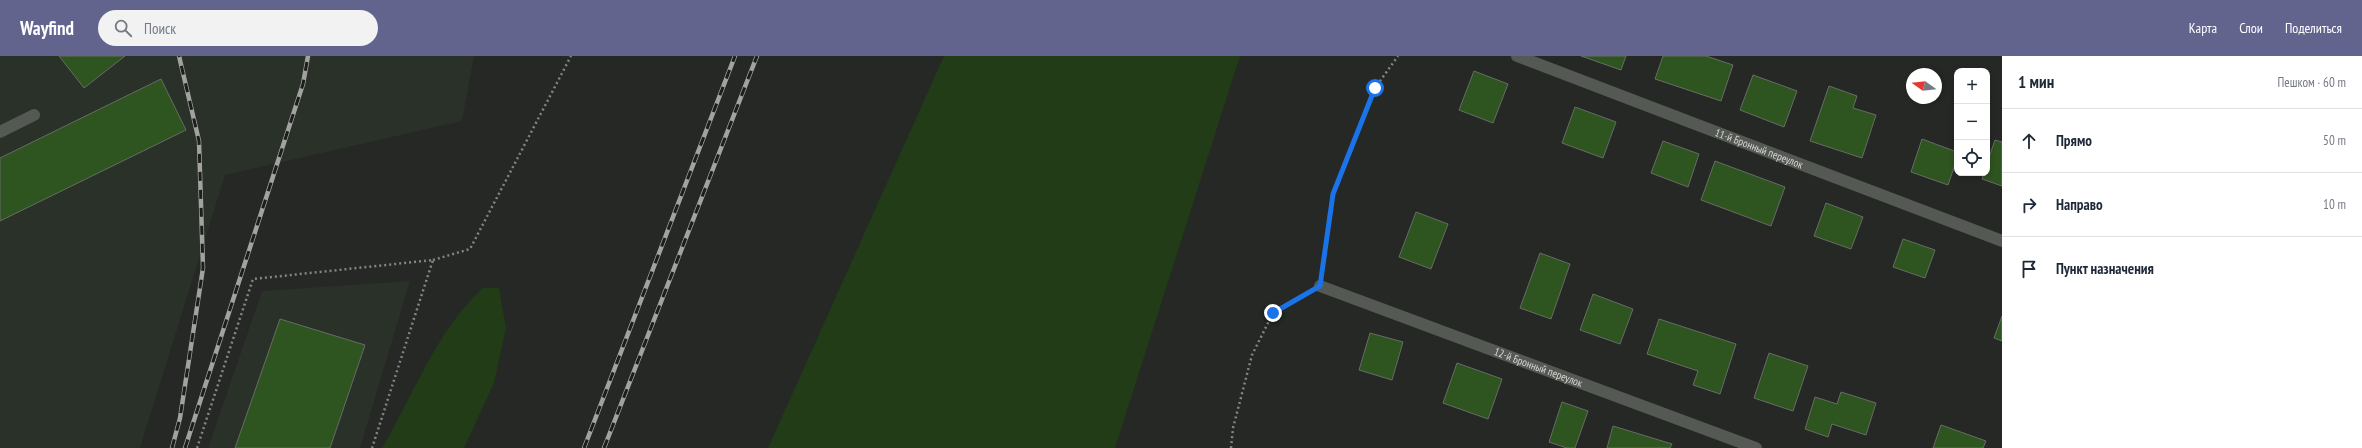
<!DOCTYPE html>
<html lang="ru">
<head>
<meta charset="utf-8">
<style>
  body { margin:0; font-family:"PT Sans Narrow",sans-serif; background:#f2f2f3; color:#1f2937 }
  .controls { position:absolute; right:12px; top:12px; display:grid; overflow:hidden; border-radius:8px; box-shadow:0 2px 6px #0003 }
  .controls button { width:36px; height:36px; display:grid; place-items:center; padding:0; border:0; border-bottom:1px solid #e0e1e3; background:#fff; color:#1f2937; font:20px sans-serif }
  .compass { position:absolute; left:1906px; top:12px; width:36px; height:36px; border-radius:50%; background:#fff; box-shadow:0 2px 6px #0003; rotate:285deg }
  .stop { position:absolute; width:12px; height:12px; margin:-9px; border:3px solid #1a73e8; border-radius:50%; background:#fff }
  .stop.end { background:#1a73e8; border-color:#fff; box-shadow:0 1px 4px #0008 }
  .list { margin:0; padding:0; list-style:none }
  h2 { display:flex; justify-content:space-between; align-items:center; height:52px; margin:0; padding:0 16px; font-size:17px }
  h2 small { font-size:13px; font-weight:400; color:#747a83 }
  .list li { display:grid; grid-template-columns:26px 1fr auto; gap:12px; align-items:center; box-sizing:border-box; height:64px; padding:0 16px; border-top:1px solid #e0e1e3 }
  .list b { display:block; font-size:15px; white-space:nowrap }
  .list em { font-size:13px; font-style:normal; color:#747a83 }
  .icon { flex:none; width:22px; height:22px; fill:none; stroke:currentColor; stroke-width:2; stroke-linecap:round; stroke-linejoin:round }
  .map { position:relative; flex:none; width:2002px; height:392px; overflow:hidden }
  header { display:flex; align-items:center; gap:24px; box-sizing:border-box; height:56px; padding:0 20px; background:#62648e; color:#fff }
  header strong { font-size:19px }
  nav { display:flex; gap:22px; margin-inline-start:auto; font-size:14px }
  .search { width:280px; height:36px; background:#f2f2f3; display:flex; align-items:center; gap:10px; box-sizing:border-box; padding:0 14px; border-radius:22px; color:#747a83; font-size:15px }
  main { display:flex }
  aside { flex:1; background:#fff }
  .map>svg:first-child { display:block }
  .built { fill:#2a3128 }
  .green { fill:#213c17 }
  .building { fill:#2e5420; stroke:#686c67 }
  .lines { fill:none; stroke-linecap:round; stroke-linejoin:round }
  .path { stroke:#838582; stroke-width:2.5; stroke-dasharray:2 3; stroke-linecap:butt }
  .lane { stroke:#555954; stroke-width:12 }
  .street { stroke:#555954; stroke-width:12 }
  .rail-casing { stroke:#a0a39f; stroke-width:4.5 }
  .rail { stroke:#1c1e1b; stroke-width:3; stroke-dasharray:9; stroke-linecap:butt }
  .route { stroke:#1a73e8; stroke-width:5 }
  .labels { text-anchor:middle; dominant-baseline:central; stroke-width:3.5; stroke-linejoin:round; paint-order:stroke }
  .street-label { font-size:11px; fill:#d5d7d4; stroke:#1c1e1b }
</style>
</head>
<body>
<header>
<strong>Wayfind</strong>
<div class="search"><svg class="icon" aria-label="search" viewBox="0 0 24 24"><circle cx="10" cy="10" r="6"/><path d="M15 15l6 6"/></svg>Поиск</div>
<nav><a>Карта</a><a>Слои</a><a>Поделиться</a></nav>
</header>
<main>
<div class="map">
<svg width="2002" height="392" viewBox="0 0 2002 392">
  <rect width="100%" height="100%" fill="#252824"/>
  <!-- built -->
  <path class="built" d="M 0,0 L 474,0 L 462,65 L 225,119 L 140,392 L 0,392 Z
    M 410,225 L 360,392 L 208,392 L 262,235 Z"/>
  <!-- green -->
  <path class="green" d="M 944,0 L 1240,0 L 1115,392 L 768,392 Z
    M 483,232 L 499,232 L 506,272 L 494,327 L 464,392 L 382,392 C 414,338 436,275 483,232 Z"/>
  <!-- building -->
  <path class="building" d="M 59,0 L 125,0 L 84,32 Z
    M 1581,0 L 1626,0 L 1621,14 Z
    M 1663,0 L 1706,0 L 1733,9 L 1721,45 L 1655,23 Z
    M 1474,15 L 1508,28 L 1493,67 L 1459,54 Z
    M 1753,19 L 1797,35 L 1784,71 L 1740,54 Z
    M 161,23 L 186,74 L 0,165 L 0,102 Z
    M 1829,30 L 1857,40 L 1853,52 L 1876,59 L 1862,102 L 1810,85 Z
    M 1575,51 L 1616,66 L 1603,102 L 1562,87 Z
    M 1922,83 L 1957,96 L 1957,103 L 1948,129 L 1911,116 Z
    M 1995,84 L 2002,86 L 2002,130 L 1982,123 L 1984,117 L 1987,117 L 1987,107 Z
    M 1663,85 L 1699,98 L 1688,131 L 1651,117 Z
    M 1715,105 L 1785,131 L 1771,170 L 1701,144 Z
    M 1826,147 L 1863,161 L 1851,193 L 1814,180 Z
    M 1416,156 L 1448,168 L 1431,213 L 1399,201 Z
    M 1903,183 L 1935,194 L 1925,222 L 1893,211 Z
    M 1540,197 L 1570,208 L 1551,263 L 1520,252 Z
    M 1593,238 L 1633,253 L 1620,288 L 1580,274 Z
    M 2002,260 L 2002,285 L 1994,282 Z
    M 280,263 L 365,289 L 330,392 L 235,392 Z
    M 1659,263 L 1736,288 L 1720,338 L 1693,329 L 1698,315 L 1647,298 Z
    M 1370,277 L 1403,286 L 1392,324 L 1359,314 Z
    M 1769,297 L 1808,310 L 1793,355 L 1754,342 Z
    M 1457,307 L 1502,323 L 1488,363 L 1443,347 Z
    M 1841,336 L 1876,347 L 1866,379 L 1832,368 L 1828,381 L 1805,373 L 1815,341 L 1837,348 Z
    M 1562,346 L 1588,355 L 1575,392 L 1567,392 L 1549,386 Z
    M 1941,369 L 1986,385 L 1983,392 L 1933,392 Z
    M 1613,370 L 1672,388 L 1670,392 L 1607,392 Z"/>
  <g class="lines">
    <!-- path -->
    <path class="path" d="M 433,204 L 470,193 L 571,0
      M 1323,210 L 1333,138 L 1375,32 L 1398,0
      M 197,392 L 253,223 L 433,204 L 372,392
      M 1231,392 L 1233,372 L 1252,299 L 1273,257 L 1303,240"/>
    <!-- lane -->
    <path class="lane" d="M 0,76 L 34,59"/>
    <!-- street -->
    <g class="street">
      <path id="s1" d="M 1517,0 L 2002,185"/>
      <path id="s2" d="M 1320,230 L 1756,392"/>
    </g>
    <!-- rail casing -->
    <g class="rail-casing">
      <path id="rail" d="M 172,392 L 180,362 L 203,212 L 199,85 L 179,0
        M 185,392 L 303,28 L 308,0
        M 584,392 L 735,0
        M 604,392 L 757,0"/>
    </g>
    <!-- rail -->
    <use href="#rail" class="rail"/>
  </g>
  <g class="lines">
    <!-- route -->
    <path class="route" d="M 1273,257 L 1320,230 L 1333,138 L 1375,32"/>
  </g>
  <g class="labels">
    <!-- street labels -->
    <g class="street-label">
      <text stroke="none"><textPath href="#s1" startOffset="259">11-й Бронный переулок</textPath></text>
      <text stroke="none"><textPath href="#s2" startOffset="233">12-й Бронный переулок</textPath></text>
    </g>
  </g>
</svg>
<div class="controls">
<button>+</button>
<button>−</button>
<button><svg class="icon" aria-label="locate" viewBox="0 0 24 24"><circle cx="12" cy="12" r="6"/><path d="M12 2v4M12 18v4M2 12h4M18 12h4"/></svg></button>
</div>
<svg class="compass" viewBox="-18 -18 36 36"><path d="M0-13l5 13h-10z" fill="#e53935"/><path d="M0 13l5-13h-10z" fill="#747a83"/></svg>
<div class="stop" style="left:1375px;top:32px"></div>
<div class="stop end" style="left:1273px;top:257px"></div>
</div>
<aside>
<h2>1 мин<small>Пешком · 60 m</small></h2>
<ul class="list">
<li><svg class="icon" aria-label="ahead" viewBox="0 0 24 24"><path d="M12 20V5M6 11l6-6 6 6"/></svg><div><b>Прямо</b></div><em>50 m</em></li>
<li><svg class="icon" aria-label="right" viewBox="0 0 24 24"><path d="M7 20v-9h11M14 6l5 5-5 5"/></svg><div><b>Направо</b></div><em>10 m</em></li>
<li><svg class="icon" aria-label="arrive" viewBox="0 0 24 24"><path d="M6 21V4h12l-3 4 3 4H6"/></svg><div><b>Пункт назначения</b></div></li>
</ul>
</aside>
</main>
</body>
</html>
